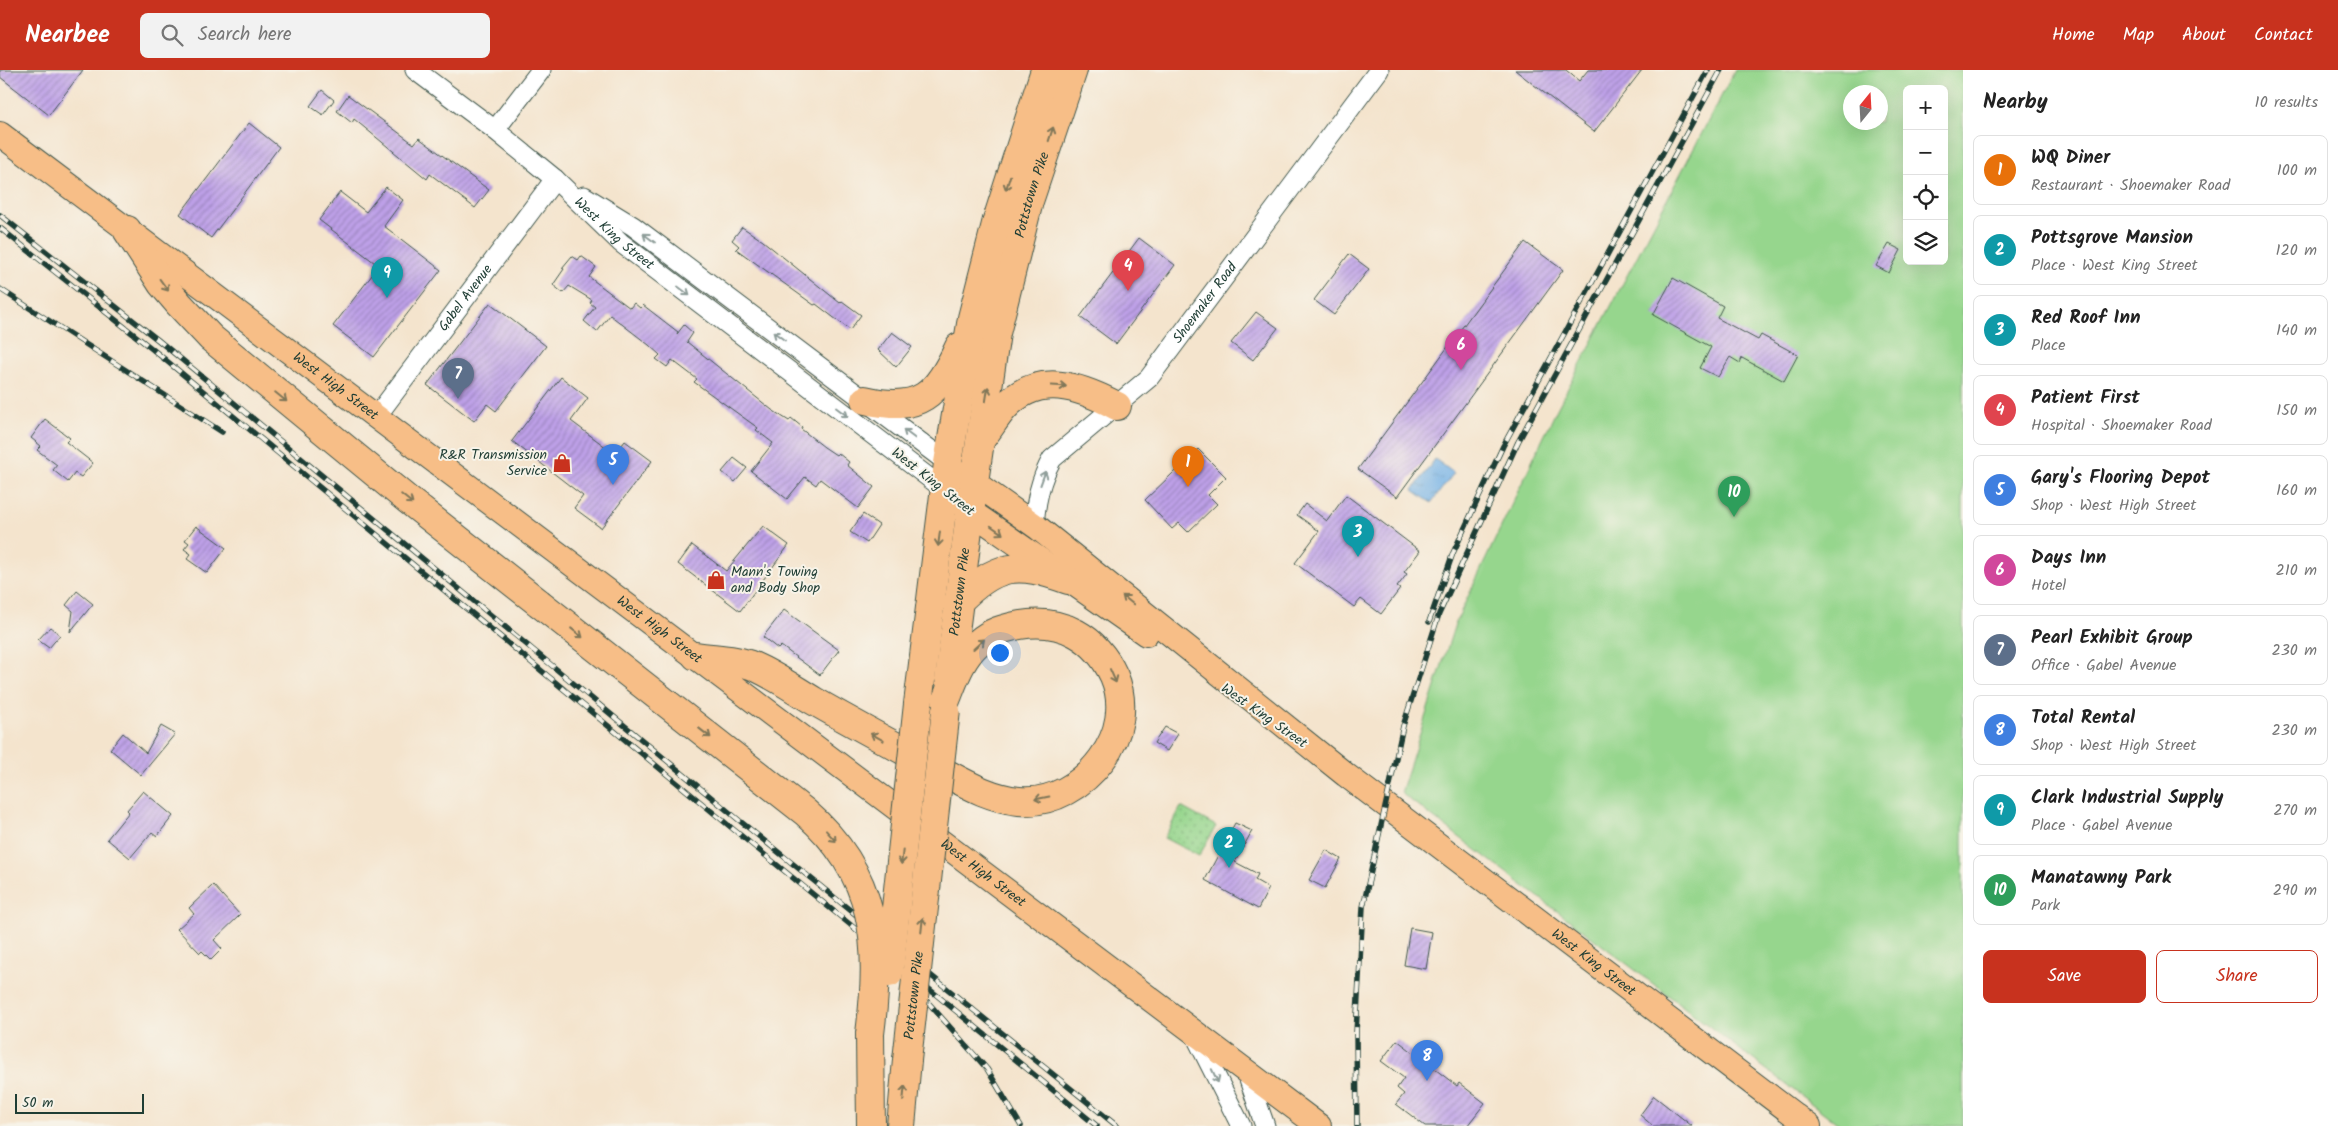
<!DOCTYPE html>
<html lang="en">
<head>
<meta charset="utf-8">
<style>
  body { margin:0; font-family:Kalam,sans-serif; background:#f2f2f2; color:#222 }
  .controls { position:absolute; right:15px; top:15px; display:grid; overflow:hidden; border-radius:8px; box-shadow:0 5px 20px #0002 }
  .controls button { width:45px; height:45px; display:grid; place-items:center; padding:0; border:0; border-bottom:1px solid #e0e0e0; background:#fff; color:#222; font:25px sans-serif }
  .compass { position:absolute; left:1843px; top:15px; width:45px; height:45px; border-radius:50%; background:#fff; box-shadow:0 5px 20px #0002; rotate:18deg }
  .scale { position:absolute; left:15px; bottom:12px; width:129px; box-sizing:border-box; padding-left:5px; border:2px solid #1f3d34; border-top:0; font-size:14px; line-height:18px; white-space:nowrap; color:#1f3d34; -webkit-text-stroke:4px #f7f3e8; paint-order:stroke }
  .you { position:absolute; left:999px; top:582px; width:18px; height:18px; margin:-12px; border:4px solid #fff; border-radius:50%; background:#1a73e8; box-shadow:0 0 0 8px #1a73e833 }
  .badge { display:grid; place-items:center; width:32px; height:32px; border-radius:50%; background:#c8321e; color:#fff; font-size:16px; font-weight:700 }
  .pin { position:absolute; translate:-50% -41px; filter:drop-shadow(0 1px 2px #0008) }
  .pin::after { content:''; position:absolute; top:26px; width:18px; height:15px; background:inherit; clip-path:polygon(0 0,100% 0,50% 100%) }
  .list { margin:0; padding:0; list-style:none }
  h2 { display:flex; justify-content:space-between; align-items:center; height:65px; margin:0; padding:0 20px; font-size:21px }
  h2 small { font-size:16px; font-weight:400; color:#767676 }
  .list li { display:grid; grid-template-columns:32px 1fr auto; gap:15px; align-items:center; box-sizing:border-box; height:70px; margin:0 10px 10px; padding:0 10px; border:1px solid #e0e0e0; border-radius:8px }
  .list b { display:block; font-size:19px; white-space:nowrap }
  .list p { margin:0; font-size:16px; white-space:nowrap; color:#767676 }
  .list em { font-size:16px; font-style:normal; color:#767676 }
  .actions { display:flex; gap:10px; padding:15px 20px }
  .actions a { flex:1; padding:11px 0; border:1px solid #c8321e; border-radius:8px; text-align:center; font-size:18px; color:#c8321e }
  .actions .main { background:#c8321e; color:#fff }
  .icon { flex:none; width:28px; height:28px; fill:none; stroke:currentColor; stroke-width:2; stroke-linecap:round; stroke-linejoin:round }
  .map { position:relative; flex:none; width:1963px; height:1056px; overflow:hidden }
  header { display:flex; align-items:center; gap:30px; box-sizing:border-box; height:70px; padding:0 25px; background:#c8321e; color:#fff }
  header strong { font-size:24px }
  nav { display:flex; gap:28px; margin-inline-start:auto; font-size:18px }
  .search { width:350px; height:45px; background:#f2f2f2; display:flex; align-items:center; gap:12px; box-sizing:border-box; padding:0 18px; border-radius:8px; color:#767676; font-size:19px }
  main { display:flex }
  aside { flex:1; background:#fff }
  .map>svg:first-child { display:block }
  .grass { fill:url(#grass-dots); stroke:#5a8a60 }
  .park { fill:#96d68d; stroke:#5a8a60; fill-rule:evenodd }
  .water { fill:url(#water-ripples); stroke:#49778d }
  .building { fill:url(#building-hatch) }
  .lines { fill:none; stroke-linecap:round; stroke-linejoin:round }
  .minor-casing { stroke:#3f564b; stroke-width:21 }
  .major-casing { stroke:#3f564b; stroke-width:26 }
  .highway-casing { stroke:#3f564b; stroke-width:30 }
  .minor { stroke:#fff; stroke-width:19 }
  .major { stroke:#f7be87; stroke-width:24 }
  .highway { stroke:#f7be87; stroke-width:28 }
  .rail-casing { stroke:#1f3d34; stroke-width:5.5 }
  .rail { stroke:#f7f3e8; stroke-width:4; stroke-dasharray:11; stroke-linecap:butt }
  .highway-bridge-casing { stroke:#3f564b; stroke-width:30; stroke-linecap:butt }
  .highway-bridge { stroke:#f7be87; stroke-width:28 }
  .oneway { stroke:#807759 }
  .oneway2 { stroke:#8f9e9a }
  .labels { text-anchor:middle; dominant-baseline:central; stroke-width:4; stroke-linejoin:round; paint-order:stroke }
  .street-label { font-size:14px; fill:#1f3d34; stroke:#f7f3e8 }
  .poi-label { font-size:14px; fill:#1f3d34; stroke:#f7f3e8; text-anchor:end }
</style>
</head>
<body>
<header>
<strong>Nearbee</strong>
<div class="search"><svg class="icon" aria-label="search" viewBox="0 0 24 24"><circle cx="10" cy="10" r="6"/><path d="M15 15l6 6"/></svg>Search here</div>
<nav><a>Home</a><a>Map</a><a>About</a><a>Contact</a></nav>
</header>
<main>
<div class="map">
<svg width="1963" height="1056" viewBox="0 0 1963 1056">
  <defs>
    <pattern id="grass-dots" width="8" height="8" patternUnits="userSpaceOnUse" patternTransform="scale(1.25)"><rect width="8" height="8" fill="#96d68d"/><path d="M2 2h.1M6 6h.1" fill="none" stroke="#7aaf74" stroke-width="1.8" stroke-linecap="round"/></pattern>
    <pattern id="water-ripples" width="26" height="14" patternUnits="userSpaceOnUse" patternTransform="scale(1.25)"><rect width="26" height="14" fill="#73b1e6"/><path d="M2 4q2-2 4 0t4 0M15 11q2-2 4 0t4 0" fill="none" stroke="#5e91bb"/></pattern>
    <pattern id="building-hatch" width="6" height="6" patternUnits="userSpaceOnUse" patternTransform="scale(1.25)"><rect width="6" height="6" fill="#bea0e8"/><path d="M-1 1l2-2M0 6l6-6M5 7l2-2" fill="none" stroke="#9a84bd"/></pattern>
  </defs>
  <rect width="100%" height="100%" fill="#f7f3e8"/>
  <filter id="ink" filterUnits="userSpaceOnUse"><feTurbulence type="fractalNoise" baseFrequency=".02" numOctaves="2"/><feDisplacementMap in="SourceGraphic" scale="10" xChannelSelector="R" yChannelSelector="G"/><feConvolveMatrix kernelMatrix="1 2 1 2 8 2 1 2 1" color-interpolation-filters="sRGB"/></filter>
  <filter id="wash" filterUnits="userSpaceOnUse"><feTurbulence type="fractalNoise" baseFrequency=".0096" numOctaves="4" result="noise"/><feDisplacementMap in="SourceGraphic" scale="20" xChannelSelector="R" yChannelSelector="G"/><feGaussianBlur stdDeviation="1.12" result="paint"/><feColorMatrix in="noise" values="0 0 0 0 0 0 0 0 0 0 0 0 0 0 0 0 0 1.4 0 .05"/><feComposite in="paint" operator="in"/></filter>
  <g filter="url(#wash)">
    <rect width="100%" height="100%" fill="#f4e4cd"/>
    <!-- grass -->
    <path class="grass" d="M 1181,737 L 1216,756 L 1199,786 L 1164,768 Z"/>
    <!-- park -->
    <path class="park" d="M 1735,0 L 1963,0 L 1963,1056 L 1841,1056 L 1401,723 L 1455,554 L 1557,339 ZM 1907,19 L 1944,19 L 1944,191 L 1907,191 ZM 1850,22 L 1880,22 L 1880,52 L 1850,52 Z"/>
    <!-- water -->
    <path class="water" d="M 1435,389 L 1454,403 L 1431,433 L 1413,420 Z"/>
    <g id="blocks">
      <!-- building -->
      <path class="building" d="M 0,0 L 83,0 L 49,45 L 0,7 Z
        M 1515,0 L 1566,0 L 1579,11 L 1588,0 L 1642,0 L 1594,62 Z
        M 322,20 L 334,30 L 323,45 L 310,36 Z
        M 348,25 L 414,74 L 419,68 L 489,120 L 475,138 L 430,104 L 427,109 L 354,49 L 352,53 L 337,41 Z
        M 249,53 L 279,77 L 211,168 L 180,144 Z
        M 386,117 L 403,130 L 384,156 L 441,200 L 374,287 L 333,256 L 379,196 L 319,150 L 340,122 L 366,142 Z
        M 742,157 L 763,171 L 840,233 L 842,231 L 861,245 L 850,260 L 816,234 L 814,235 L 736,179 L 739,176 L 732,170 Z
        M 1139,168 L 1175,195 L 1116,274 L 1080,247 Z
        M 1525,172 L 1563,200 L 1397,427 L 1358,399 Z
        M 1889,174 L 1901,180 L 1889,203 L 1876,196 Z
        M 1349,184 L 1369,199 L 1334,245 L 1314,230 Z
        M 572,186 L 578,190 L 581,186 L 596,197 L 589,207 L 630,238 L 634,233 L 640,238 L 643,235 L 678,262 L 677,264 L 684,255 L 693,263 L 687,272 L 772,340 L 789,351 L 791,348 L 802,357 L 801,359 L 824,377 L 836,385 L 838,383 L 849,392 L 847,395 L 874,417 L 858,438 L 820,409 L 816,415 L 805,407 L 787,429 L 751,401 L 773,373 L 756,360 L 758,358 L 694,312 L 697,309 L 672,290 L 667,297 L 656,289 L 660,285 L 649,275 L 610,245 L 597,262 L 584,251 L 595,237 L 590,233 L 592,230 L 569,216 L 563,223 L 553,215 L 564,199 L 562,198 Z
        M 1673,208 L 1723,236 L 1717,248 L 1758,270 L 1761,265 L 1798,285 L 1784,311 L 1742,288 L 1740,293 L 1730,287 L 1718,307 L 1700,298 L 1711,277 L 1653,245 Z
        M 490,233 L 546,276 L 496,341 L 487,334 L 474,351 L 427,315 Z
        M 1256,242 L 1278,258 L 1253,290 L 1231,273 Z
        M 892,262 L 912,277 L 896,297 L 878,280 Z
        M 561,307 L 588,328 L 571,351 L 615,384 L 625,371 L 652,391 L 601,458 L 574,438 L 583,426 L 512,371 Z
        M 45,349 L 70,368 L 66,372 L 93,393 L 81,407 L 75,403 L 68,412 L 53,400 L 57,395 L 37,380 L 41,376 L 31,368 Z
        M 1198,379 L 1226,407 L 1208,425 L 1217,434 L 1188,462 L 1179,453 L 1172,459 L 1145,430 Z
        M 734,388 L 747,398 L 735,412 L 722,402 Z
        M 1346,425 L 1420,481 L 1404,502 L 1407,504 L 1397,517 L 1400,519 L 1381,544 L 1361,529 L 1354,537 L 1295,493 L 1319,461 L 1297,445 L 1305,434 L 1327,451 Z
        M 863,444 L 879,455 L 867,473 L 850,462 Z
        M 196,456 L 226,478 L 207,503 L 187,489 L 191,484 L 184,479 L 189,473 L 185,470 Z
        M 763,456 L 789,475 L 740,541 L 678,494 L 692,475 L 726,501 Z
        M 77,521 L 93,534 L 70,562 L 73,541 L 66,535 Z
        M 784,540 L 839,580 L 820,605 L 781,576 L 778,579 L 763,567 Z
        M 50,557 L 60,565 L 49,578 L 38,570 Z
        M 161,656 L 175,664 L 141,705 L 110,679 L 123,663 L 146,683 Z
        M 1165,657 L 1178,664 L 1167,681 L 1154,673 Z
        M 143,721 L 173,746 L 157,766 L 152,762 L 130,788 L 107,769 L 129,742 L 127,740 Z
        M 1235,753 L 1252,761 L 1235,792 L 1258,804 L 1255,810 L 1269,818 L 1258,839 L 1205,810 Z
        M 1326,780 L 1341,789 L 1325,818 L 1309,810 Z
        M 213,815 L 240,845 L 214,870 L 222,879 L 211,890 L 202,881 L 200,883 L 177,859 L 194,844 L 189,838 Z
        M 1410,858 L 1432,862 L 1426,899 L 1404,895 Z
        M 1397,970 L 1457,1016 L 1459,1013 L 1485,1033 L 1467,1056 L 1425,1056 L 1396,1034 L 1404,1024 L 1397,1018 L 1404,1008 L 1381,991 Z
        M 1654,1026 L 1692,1056 L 1653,1056 L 1640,1045 Z"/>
    </g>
  </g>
  <g filter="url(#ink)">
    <use href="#blocks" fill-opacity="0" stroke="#3f564b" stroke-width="1"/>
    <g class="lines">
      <!-- minor casing -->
      <g class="minor-casing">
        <g id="minor">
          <path id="s1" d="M 415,0 L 495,60 L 555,109 L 621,173 L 945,420"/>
          <path d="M 495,60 L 541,0"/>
          <path d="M 584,126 L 633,156 L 948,393"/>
          <path id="s2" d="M 376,347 L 555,109"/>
          <path id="s3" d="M 1034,455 C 1036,431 1040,410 1052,389 L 1149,308 L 1379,0"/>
          <path d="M 1194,963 L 1241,1056"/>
          <path d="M 1246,1001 L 1265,1056"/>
        </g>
      </g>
      <!-- major casing -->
      <g class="major-casing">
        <g id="major">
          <path id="s4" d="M 0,64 L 1319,1056"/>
          <path id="s5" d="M 961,403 L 1037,457 L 1346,705 L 1809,1056"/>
          <path d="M 945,420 L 970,441 L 1146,564"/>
        </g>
      </g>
      <!-- highway casing -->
      <g class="highway-casing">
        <g id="highway">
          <path d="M 127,160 L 162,214 L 179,234 L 211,268 L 408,430 L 539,533"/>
          <path d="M 865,330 C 920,343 937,325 959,277"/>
          <path d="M 981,369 C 989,359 996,347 1004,338 C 1038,301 1079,316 1117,336"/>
          <path d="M 957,533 C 996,493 1017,491 1068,510"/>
          <path d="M 696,586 C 714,589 737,589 753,596 C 774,605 794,619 814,631 C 854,654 895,676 936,698 C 963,712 988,728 1019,731 C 1052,734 1083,715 1102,689 C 1120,665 1126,634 1114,606 C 1096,567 1062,548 1020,555 C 1004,558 990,562 978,573 C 961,588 954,610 946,630"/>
          <path id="s6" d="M 949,609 L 974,412 L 996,263 L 1029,131 L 1073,0"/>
          <path d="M 918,634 L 948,393 L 972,248 L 997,150 L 1045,0"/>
          <path d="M 870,964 L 871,1056"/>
          <path d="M 901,1056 L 907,990"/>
        </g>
      </g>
      <!-- minor -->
      <use href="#minor" class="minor"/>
      <!-- major -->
      <use href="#major" class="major"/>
      <!-- highway -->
      <use href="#highway" class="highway"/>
      <!-- rail casing -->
      <g class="rail-casing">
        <path id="rail" d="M 0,145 L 158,270 L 740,751 L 1117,1056
          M 0,158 L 151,278 L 733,759 L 1097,1056
          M 0,219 L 222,362
          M 1429,552 L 1453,483 L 1503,376 L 1708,0
          M 911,913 L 987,999 L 1021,1056
          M 1357,1056 L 1356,963 L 1363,837 L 1403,656 L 1439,544 L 1518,372 L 1721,0"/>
      </g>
      <!-- rail -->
      <use href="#rail" class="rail"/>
      <!-- highway-bridge casing -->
      <g class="highway-bridge-casing">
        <g id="highway-bridge">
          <path d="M 539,533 L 805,742 C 878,805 881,875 870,964"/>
          <path d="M 889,903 L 918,634"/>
          <path id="s7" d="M 907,990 L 946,640"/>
        </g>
      </g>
      <!-- highway-bridge -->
      <use href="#highway-bridge" class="highway-bridge"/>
    </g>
    <!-- one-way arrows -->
    <defs><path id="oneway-shaft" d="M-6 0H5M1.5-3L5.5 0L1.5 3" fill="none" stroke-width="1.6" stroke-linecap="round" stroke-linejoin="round" transform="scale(1.25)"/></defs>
    <g class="oneway">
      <use href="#oneway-shaft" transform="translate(1051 64) rotate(-72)"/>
      <use href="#oneway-shaft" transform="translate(1008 113) rotate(107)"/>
      <use href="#oneway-shaft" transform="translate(164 215) rotate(54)"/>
      <use href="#oneway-shaft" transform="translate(1059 316) rotate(3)"/>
      <use href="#oneway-shaft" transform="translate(987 324) rotate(-81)"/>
      <use href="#oneway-shaft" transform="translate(281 327) rotate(39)"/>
      <use href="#oneway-shaft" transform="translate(407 429) rotate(39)"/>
      <use href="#oneway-shaft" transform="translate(997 460) rotate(35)"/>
      <use href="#oneway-shaft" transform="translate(939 469) rotate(97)"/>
      <use href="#oneway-shaft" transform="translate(1128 530) rotate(-141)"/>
      <use href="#oneway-shaft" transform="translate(577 563) rotate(38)"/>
      <use href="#oneway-shaft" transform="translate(979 574) rotate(-42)"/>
      <use href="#oneway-shaft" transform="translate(1113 606) rotate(66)"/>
      <use href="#oneway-shaft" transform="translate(705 663) rotate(38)"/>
      <use href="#oneway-shaft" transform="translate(877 667) rotate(-151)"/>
      <use href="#oneway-shaft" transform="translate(1042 728) rotate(169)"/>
      <use href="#oneway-shaft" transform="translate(831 766) rotate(48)"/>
      <use href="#oneway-shaft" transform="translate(902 787) rotate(96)"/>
      <use href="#oneway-shaft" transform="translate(922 855) rotate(-84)"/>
      <use href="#oneway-shaft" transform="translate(904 1023) rotate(-84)"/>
    </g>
    <g class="oneway2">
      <use href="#oneway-shaft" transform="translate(649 168) rotate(-143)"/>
      <use href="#oneway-shaft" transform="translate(684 221) rotate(37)"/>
      <use href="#oneway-shaft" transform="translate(779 266) rotate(-143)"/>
      <use href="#oneway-shaft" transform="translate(842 342) rotate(37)"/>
      <use href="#oneway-shaft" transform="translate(909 364) rotate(-143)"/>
      <use href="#oneway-shaft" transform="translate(1043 408) rotate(-70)"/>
      <use href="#oneway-shaft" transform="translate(1215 1006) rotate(65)"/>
    </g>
  </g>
  <!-- icons -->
  <defs>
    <g id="shop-bare" transform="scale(1.5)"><path d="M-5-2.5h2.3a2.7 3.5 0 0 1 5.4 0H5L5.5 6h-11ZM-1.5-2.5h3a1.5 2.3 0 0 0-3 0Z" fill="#c8321e" stroke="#f7f3e8" stroke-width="2.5" paint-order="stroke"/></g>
  </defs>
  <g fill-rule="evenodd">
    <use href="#shop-bare" x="562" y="393"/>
    <use href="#shop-bare" x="716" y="510"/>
  </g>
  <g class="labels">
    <!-- street labels -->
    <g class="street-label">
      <text stroke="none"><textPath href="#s6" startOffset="492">Pottstown Pike</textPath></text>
      <text stroke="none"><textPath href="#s1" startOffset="258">West King Street</textPath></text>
      <text stroke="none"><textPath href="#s2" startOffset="149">Gabel Avenue</textPath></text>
      <text stroke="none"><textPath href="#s3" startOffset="289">Shoemaker Road</textPath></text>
      <text stroke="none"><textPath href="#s4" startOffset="420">West High Street</textPath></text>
      <text transform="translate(933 412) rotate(38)">West King Street</text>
      <text stroke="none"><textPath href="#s6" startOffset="88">Pottstown Pike</textPath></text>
      <text stroke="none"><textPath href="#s4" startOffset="825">West High Street</textPath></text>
      <text transform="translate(1264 646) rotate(35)">West King Street</text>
      <text stroke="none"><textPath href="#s4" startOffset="1230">West High Street</textPath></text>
      <text stroke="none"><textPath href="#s5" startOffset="800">West King Street</textPath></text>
      <text stroke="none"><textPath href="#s7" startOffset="65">Pottstown Pike</textPath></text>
    </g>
    <!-- poi labels -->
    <g class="poi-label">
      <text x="547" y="385">R&amp;R Transmission<tspan x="547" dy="16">Service</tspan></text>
      <text x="731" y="502" text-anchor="start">Mann's Towing<tspan x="731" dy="16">and Body Shop</tspan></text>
    </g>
  </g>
</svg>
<div class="controls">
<button>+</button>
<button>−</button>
<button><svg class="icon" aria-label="locate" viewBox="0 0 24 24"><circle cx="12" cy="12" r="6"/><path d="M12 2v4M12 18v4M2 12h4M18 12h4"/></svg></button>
<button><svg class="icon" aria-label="layers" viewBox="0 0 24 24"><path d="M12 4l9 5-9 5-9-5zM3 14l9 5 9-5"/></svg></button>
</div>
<svg class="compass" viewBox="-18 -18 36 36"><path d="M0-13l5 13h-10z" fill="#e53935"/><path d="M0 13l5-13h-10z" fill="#767676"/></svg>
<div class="scale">50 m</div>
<div class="you"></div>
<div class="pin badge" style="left:1188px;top:417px;background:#e8710a">1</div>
<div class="pin badge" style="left:1229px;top:798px;background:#0f9aa8">2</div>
<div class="pin badge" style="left:1358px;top:487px;background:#0f9aa8">3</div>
<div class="pin badge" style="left:1128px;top:221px;background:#e0444e">4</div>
<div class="pin badge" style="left:613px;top:415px;background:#3f7fe0">5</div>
<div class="pin badge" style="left:1461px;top:300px;background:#d1479c">6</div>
<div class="pin badge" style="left:458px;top:329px;background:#5c6f8a">7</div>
<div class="pin badge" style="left:1427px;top:1011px;background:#3f7fe0">8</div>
<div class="pin badge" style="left:387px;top:228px;background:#0f9aa8">9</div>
<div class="pin badge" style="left:1734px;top:447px;background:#2e9e5b">10</div>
</div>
<aside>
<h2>Nearby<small>10 results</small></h2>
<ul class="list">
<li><span class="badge" style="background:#e8710a">1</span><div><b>WQ Diner</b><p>Restaurant · Shoemaker Road</p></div><em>100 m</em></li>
<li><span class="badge" style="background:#0f9aa8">2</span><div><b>Pottsgrove Mansion</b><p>Place · West King Street</p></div><em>120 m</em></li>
<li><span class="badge" style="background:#0f9aa8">3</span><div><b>Red Roof Inn</b><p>Place</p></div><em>140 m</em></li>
<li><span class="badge" style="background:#e0444e">4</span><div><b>Patient First</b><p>Hospital · Shoemaker Road</p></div><em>150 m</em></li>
<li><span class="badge" style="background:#3f7fe0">5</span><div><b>Gary's Flooring Depot</b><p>Shop · West High Street</p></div><em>160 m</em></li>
<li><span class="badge" style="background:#d1479c">6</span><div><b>Days Inn</b><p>Hotel</p></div><em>210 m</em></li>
<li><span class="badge" style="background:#5c6f8a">7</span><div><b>Pearl Exhibit Group</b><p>Office · Gabel Avenue</p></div><em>230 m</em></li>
<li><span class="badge" style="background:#3f7fe0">8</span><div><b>Total Rental</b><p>Shop · West High Street</p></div><em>230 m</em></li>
<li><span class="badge" style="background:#0f9aa8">9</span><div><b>Clark Industrial Supply</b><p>Place · Gabel Avenue</p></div><em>270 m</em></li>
<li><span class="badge" style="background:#2e9e5b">10</span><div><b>Manatawny Park</b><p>Park</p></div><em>290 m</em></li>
</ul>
<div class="actions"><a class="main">Save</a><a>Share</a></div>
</aside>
</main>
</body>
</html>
